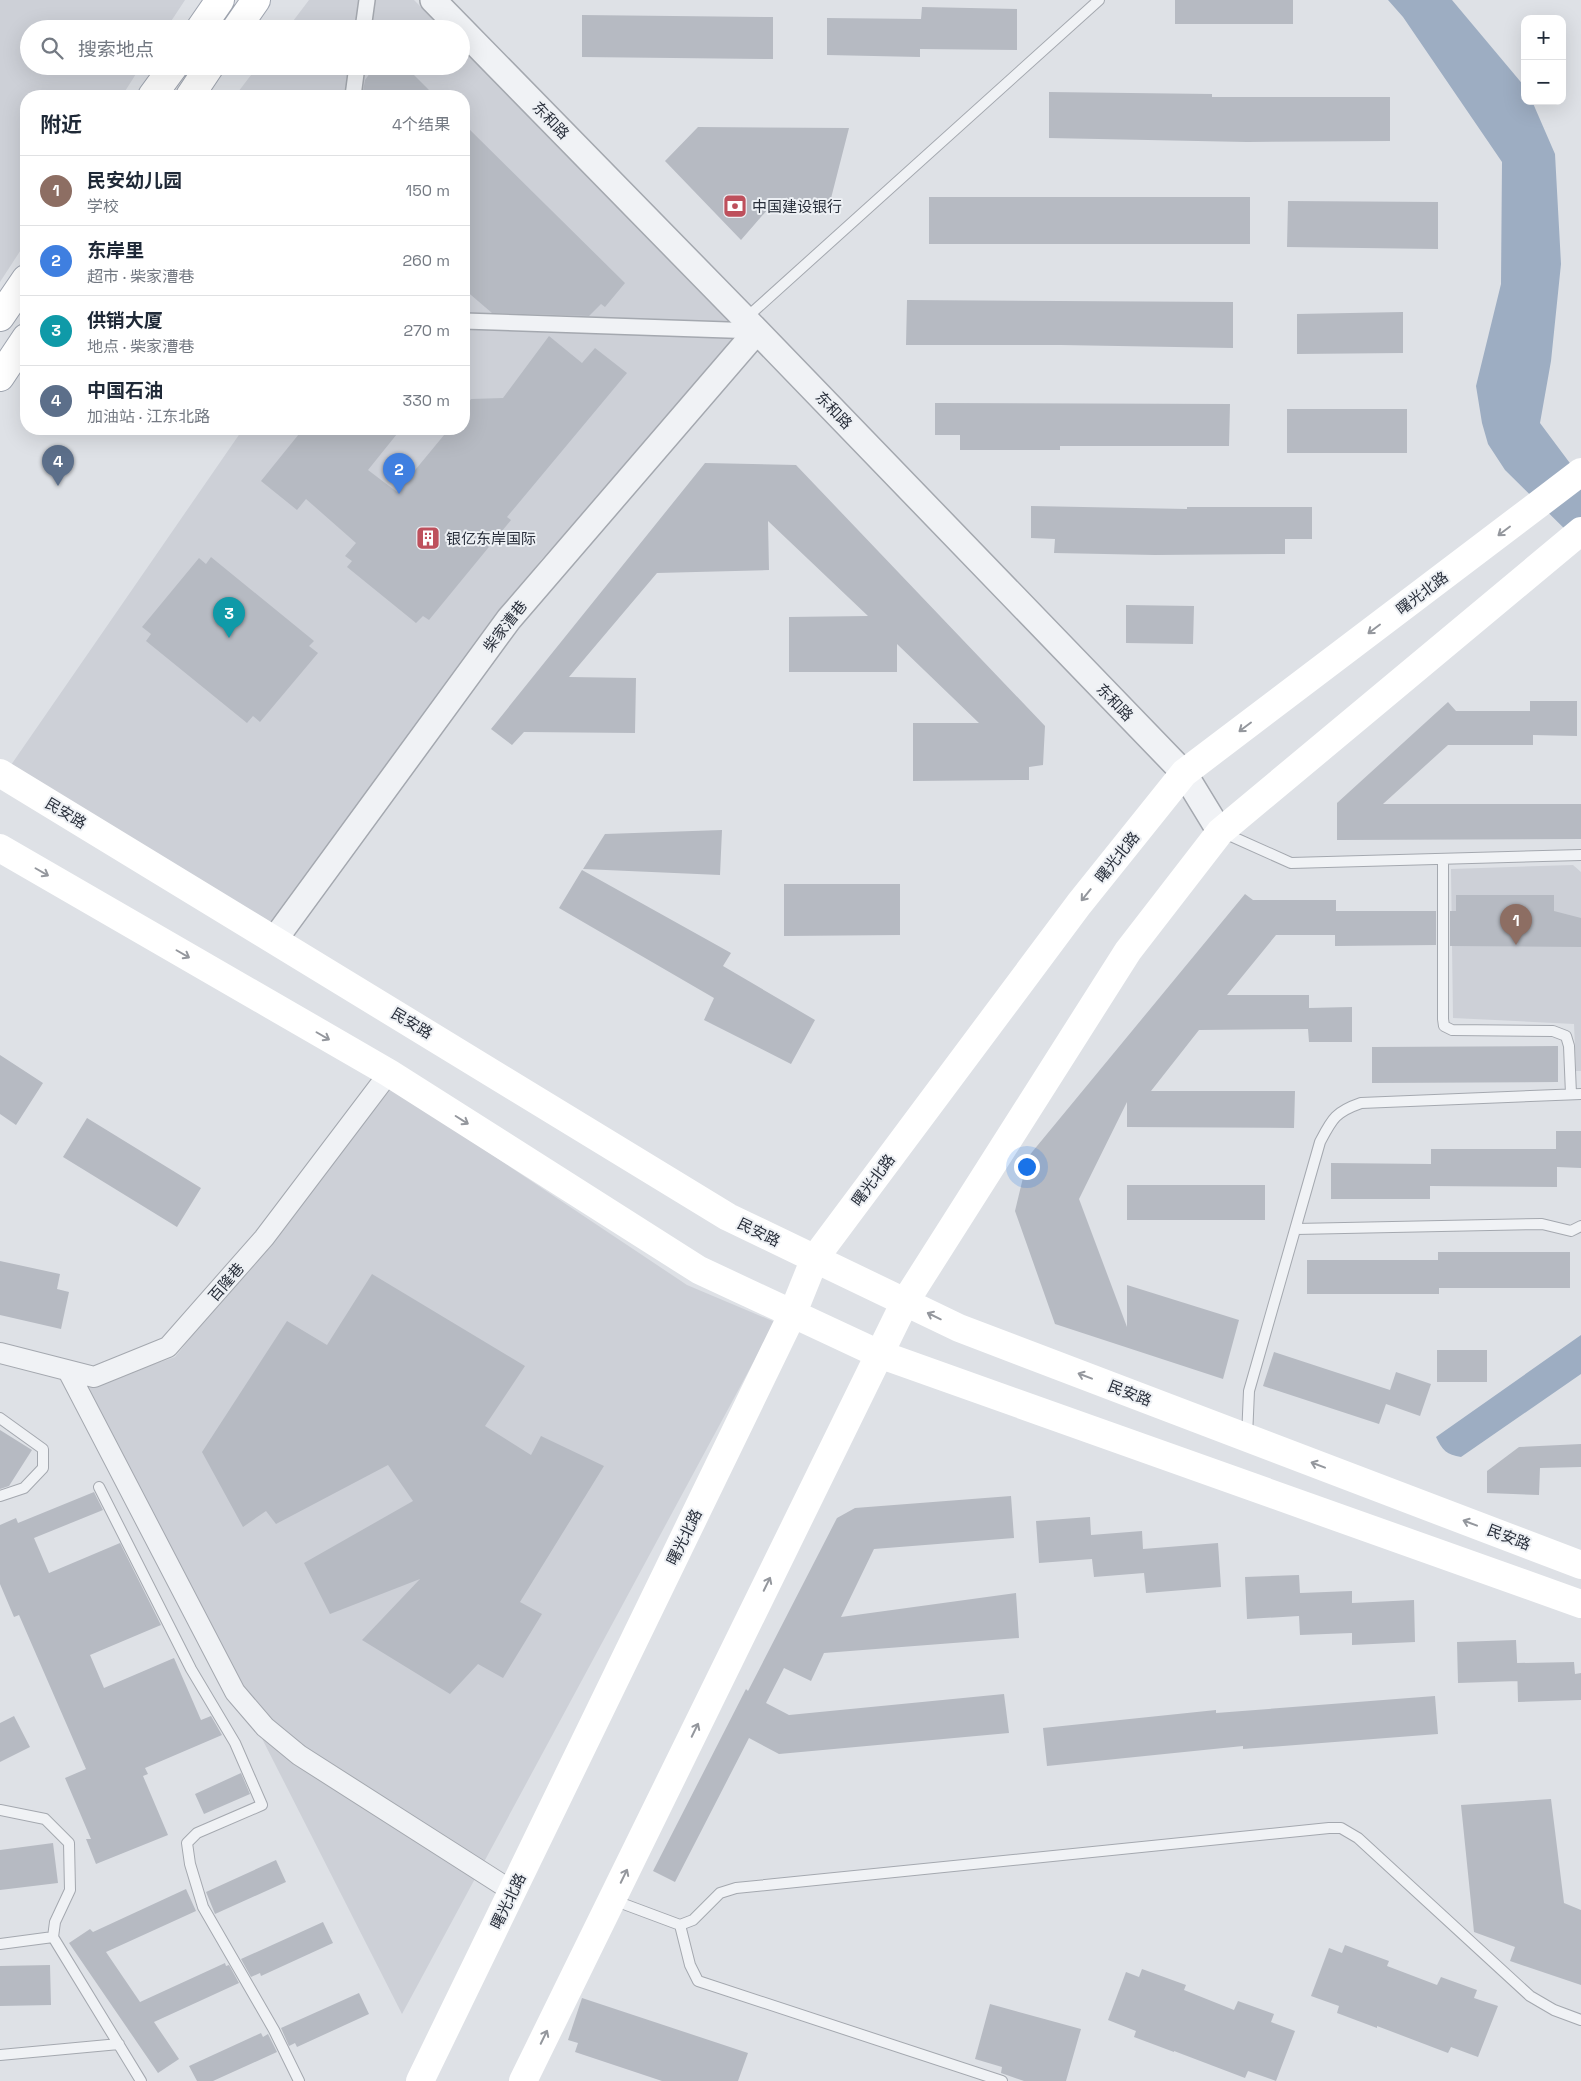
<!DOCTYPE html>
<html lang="zh">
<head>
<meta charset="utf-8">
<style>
  body { margin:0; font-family:"Space Grotesk","Noto Sans SC",sans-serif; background:#f6f6f7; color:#1f2937 }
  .controls { position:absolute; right:15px; top:15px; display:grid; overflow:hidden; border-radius:10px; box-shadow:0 5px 20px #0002 }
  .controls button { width:45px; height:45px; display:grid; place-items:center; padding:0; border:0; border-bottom:1px solid #e0e1e3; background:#fff; color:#1f2937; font:25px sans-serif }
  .you { position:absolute; left:1026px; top:1166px; width:18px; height:18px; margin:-12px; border:4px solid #fff; border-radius:50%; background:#1a73e8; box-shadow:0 0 0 8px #1a73e833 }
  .badge { display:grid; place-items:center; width:32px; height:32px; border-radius:50%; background:#d93025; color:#fff; font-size:16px; font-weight:700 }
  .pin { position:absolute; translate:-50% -41px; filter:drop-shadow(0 1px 2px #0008) }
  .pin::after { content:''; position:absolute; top:26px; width:18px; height:15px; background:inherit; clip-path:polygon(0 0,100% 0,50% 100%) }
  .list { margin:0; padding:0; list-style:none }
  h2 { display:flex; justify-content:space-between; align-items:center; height:65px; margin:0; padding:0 20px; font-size:21px }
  h2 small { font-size:16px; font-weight:400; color:#747a83 }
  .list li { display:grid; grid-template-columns:32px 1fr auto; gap:15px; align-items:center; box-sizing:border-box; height:70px; padding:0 20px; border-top:1px solid #e0e1e3 }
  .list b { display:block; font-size:19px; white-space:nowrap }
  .list p { margin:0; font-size:16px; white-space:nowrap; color:#747a83 }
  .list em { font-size:16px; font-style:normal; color:#747a83 }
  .icon { flex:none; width:28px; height:28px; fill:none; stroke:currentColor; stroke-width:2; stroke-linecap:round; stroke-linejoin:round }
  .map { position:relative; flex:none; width:1581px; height:2081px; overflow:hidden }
  .search { position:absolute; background:#fff; box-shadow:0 5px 20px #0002; left:20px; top:20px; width:450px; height:55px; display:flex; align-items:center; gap:12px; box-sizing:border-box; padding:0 18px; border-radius:28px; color:#747a83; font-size:19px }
  .panel { position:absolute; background:#fff; box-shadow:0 5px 20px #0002; left:20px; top:90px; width:450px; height:345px; border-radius:20px }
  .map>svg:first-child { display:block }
  .built { fill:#cdd0d7 }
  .water { fill:#9dadc2 }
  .building { fill:#b6bac2 }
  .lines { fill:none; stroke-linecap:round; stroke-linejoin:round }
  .service-casing { stroke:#a4a8af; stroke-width:12 }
  .pedestrian-casing { stroke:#a4a8af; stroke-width:18 }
  .minor-casing { stroke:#a4a8af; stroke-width:22 }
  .tertiary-casing { stroke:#a4a8af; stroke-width:28 }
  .primary-casing { stroke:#9fa5b0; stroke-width:30 }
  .service { stroke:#f0f2f5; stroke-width:10 }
  .pedestrian { stroke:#f0f2f5; stroke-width:15 }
  .minor { stroke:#f0f2f5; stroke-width:20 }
  .tertiary { stroke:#f0f2f5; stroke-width:25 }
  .secondary { stroke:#fff; stroke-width:28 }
  .primary { stroke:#fff; stroke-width:28 }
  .oneway { stroke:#94979d }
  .labels { text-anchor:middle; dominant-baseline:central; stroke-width:4; stroke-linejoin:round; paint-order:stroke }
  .street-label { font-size:15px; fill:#292f3b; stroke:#edf0f4 }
  .poi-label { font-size:15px; fill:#292f3b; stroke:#edf0f4; text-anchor:start }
</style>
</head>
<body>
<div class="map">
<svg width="1581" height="2081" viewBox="0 0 1581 2081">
  <rect width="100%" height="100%" fill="#dee1e6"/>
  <!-- built -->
  <path class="built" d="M 0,0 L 185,0 L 166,29 L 29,29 L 29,66 L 141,66 L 122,96 L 26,96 L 26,242 L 0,282 Z
    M 309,0 L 414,0 L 443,29 L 287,29 Z
    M 461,48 L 746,335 L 541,560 L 271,926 L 11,765 L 243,429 L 464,429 L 464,96 L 235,96 L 258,66 L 461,66 Z
    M 1573,865 L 1581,872 L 1581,1071 L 1576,1071 L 1574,1024 L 1453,1018 L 1451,869 Z
    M 392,1088 L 687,1285 L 775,1322 L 402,2014 L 123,1465 L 81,1389 L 175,1357 Z"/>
  <!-- water -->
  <path class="water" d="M 1388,0 L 1452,0 L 1525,87 L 1525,101 L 1532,101 L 1555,154 L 1561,264 L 1551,361 L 1540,423 L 1581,478 L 1581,545 L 1505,470 L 1488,444 L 1482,423 L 1476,386 L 1501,284 L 1502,162 L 1403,17 Z
    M 1581,1335 L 1581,1374 L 1461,1457 C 1447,1455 1442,1450 1436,1437 Z"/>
  <!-- building -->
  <path class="building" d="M 1175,0 L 1293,0 L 1293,24 L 1175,24 Z
    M 922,7 L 1017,9 L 1017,50 L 920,49 L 920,57 L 827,55 L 827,18 L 921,19 Z
    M 582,15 L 773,17 L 773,59 L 582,57 Z
    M 375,66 L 405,66 L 435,96 L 362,96 L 365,80 Z
    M 1049,92 L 1212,94 L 1212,97 L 1390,97 L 1390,141 L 1247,142 L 1049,138 Z
    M 464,124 L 625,283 L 605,307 L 601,304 L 589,316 L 492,313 L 464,289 Z
    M 698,127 L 849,128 L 828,210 L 768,209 L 741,240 L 665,161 Z
    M 929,197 L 1250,197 L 1250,244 L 929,244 Z
    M 1288,201 L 1438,202 L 1438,249 L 1287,247 Z
    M 907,300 L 1233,302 L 1233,348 L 1061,345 L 906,345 Z
    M 1403,312 L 1403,353 L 1297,354 L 1297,314 Z
    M 549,336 L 582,363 L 595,348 L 627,373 L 507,517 L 511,520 L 429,620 L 423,616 L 416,623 L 347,567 L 352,561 L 345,556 L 356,543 L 306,499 L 297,510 L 261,481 L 303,429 L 401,429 L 368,470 L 397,492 L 449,429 L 464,429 L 464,409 L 471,399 L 503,398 Z
    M 935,403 L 1230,404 L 1229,446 L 1060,446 L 1060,450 L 960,450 L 960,435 L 935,435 Z
    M 1287,409 L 1407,409 L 1407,453 L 1287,453 Z
    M 705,463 L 796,465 L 1045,726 L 1043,765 L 1029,767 L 1029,780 L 913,781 L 913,723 L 979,723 L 897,644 L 897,672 L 789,672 L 789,617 L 868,616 L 768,521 L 769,570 L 657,573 L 569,677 L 636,678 L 635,733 L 524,732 L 512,745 L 491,729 Z
    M 1031,506 L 1187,509 L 1187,507 L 1312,507 L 1312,539 L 1285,539 L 1285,554 L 1155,555 L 1054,553 L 1055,539 L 1031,538 Z
    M 211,557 L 314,641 L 309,646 L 318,653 L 260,722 L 253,716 L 247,723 L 146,641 L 151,634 L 142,627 L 199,558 L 206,564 Z
    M 1126,605 L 1194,606 L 1193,644 L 1126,643 Z
    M 1530,701 L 1577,701 L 1577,736 L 1533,735 L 1533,745 L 1448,745 L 1383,804 L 1581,804 L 1581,839 L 1337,840 L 1337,803 L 1448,702 L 1456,711 L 1530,711 Z
    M 722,830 L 720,875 L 583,869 L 605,834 Z
    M 582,870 L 731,953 L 723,966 L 815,1020 L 791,1064 L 704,1020 L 714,998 L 559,908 Z
    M 784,884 L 900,884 L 900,935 L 784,936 Z
    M 1245,894 L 1253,900 L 1336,900 L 1336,911 L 1436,911 L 1436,945 L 1335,946 L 1335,935 L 1276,935 L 1227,995 L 1309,995 L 1309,1008 L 1352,1007 L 1352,1042 L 1309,1042 L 1308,1029 L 1199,1030 L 1151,1091 L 1295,1091 L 1294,1128 L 1127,1127 L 1127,1102 L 1079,1199 L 1127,1327 L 1127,1285 L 1239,1320 L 1223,1379 L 1055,1324 L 1015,1211 L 1028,1157 Z
    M 1456,895 L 1554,895 L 1554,911 L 1581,918 L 1581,947 L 1450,946 L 1450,911 L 1456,911 Z
    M 1558,1046 L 1558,1082 L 1372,1083 L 1372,1047 Z
    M 0,1055 L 43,1083 L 16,1125 L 0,1114 Z
    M 87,1118 L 201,1188 L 177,1227 L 63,1157 Z
    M 1556,1131 L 1581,1131 L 1581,1168 L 1557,1167 L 1557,1187 L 1430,1186 L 1430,1199 L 1331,1199 L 1331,1163 L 1431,1164 L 1431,1149 L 1556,1149 Z
    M 1127,1185 L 1265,1185 L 1265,1220 L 1127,1220 Z
    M 1438,1252 L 1570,1252 L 1570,1288 L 1439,1288 L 1439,1294 L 1307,1294 L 1307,1260 L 1438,1260 Z
    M 0,1261 L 60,1274 L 57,1289 L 69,1292 L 61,1329 L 0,1315 Z
    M 372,1274 L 525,1366 L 485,1426 L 531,1455 L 541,1436 L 604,1466 L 520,1602 L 542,1614 L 503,1678 L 478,1664 L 450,1694 L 362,1640 L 420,1579 L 330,1614 L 304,1563 L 413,1501 L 388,1465 L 276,1524 L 266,1511 L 243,1527 L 202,1452 L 287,1321 L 327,1345 Z
    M 1437,1350 L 1487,1350 L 1487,1382 L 1437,1382 Z
    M 1274,1352 L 1390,1390 L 1396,1372 L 1431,1384 L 1420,1416 L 1386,1404 L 1379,1424 L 1263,1386 Z
    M 0,1430 L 32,1450 L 9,1486 L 0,1489 Z
    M 1581,1444 L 1581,1467 L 1540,1468 L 1539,1495 L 1487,1493 L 1487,1471 L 1519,1447 Z
    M 94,1492 L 103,1510 L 34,1538 L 49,1573 L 120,1543 L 161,1625 L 90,1655 L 104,1688 L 174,1658 L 201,1720 L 211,1716 L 222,1735 L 145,1768 L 148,1774 L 143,1776 L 168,1835 L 96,1864 L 86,1839 L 91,1839 L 65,1778 L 86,1769 L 19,1615 L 14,1617 L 0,1584 L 0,1525 L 16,1518 L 18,1523 Z
    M 1011,1496 L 1014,1538 L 874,1549 L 841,1617 L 1016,1593 L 1019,1638 L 824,1653 L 811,1681 L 784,1668 L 766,1703 L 789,1715 L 1004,1694 L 1009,1733 L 779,1754 L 749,1738 L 675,1882 L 653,1871 L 746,1689 L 748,1691 L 837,1518 L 855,1508 Z
    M 1090,1517 L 1091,1535 L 1142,1531 L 1143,1549 L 1218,1543 L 1221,1587 L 1146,1593 L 1144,1573 L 1094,1577 L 1092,1559 L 1039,1563 L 1036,1521 Z
    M 1299,1575 L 1300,1593 L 1352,1591 L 1352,1603 L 1414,1600 L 1415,1642 L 1352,1645 L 1352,1633 L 1300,1635 L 1299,1616 L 1247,1619 L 1245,1577 Z
    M 1516,1640 L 1518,1681 L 1458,1683 L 1457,1642 Z
    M 1574,1662 L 1575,1674 L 1581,1673 L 1581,1700 L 1518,1702 L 1517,1663 Z
    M 1435,1696 L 1438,1734 L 1243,1749 L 1243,1746 L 1047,1766 L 1043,1728 L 1216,1710 L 1216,1713 Z
    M 14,1716 L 30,1747 L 0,1762 L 0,1723 Z
    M 241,1773 L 250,1794 L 204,1814 L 195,1794 Z
    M 1551,1799 L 1564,1903 L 1581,1910 L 1581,1985 L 1510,1961 L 1515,1947 L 1474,1932 L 1461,1805 Z
    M 53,1843 L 58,1883 L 0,1890 L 0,1850 Z
    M 276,1860 L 286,1882 L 215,1914 L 206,1892 Z
    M 186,1889 L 196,1911 L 106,1952 L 140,2002 L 225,1963 L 226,1966 L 229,1965 L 239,1983 L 154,2022 L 179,2059 L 158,2073 L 69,1943 L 90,1929 L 93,1932 Z
    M 323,1922 L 333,1943 L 261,1976 L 260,1973 L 251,1977 L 241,1959 Z
    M 1345,1945 L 1389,1961 L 1387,1966 L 1437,1985 L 1441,1977 L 1477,1990 L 1474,1998 L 1498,2006 L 1478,2057 L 1451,2047 L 1448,2053 L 1377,2026 L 1377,2028 L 1337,2013 L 1339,2006 L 1311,1996 L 1329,1948 L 1342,1953 Z
    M 50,1965 L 51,2005 L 0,2006 L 0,1966 Z
    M 1142,1969 L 1186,1985 L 1184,1990 L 1234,2010 L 1238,2001 L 1274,2014 L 1271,2022 L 1295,2031 L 1276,2081 L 1248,2071 L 1245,2078 L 1174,2051 L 1174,2052 L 1134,2037 L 1136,2031 L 1108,2020 L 1126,1972 L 1139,1977 Z
    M 359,1993 L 369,2014 L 297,2047 L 295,2043 L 289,2046 L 281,2028 Z
    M 582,1998 L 748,2053 L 738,2081 L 662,2081 L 575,2052 L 578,2043 L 568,2040 Z
    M 990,2004 L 1081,2029 L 1066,2081 L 1024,2081 L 1001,2073 L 1002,2067 L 975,2059 Z
    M 261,2033 L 263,2037 L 268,2034 L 277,2052 L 213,2081 L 197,2081 L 189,2066 Z"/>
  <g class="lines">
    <!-- service casing -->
    <g class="service-casing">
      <path id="service" d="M 745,319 L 1099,0
        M 1224,833 L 1291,863 L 1581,855
        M 1443,859 L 1443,1019 L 1444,1026 L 1452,1030 L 1553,1031 L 1566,1036 L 1569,1046 L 1571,1094
        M 1296,1229 L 1542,1224 L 1571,1231 L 1581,1226
        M 0,1418 L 43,1449 L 43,1468 L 24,1488 L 0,1496
        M 1247,1437 L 1249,1391 L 1320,1142 C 1332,1119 1335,1112 1361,1103 L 1581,1094
        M 99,1487 L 191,1669 L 235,1743 L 262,1805 L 197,1833 L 187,1843 L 190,1864 L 203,1907 L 274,2030 L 299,2081
        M 0,1810 L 45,1819 L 69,1843 L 70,1890 L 55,1922 L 53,1937 L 141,2081
        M 613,1900 L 680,1925 L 693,1920 L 720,1893 L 736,1888 L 1329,1828 L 1341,1828 L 1358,1838 L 1530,1996 L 1554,2010 L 1581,2020
        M 680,1925 L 690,1965 L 698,1981 L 1002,2081
        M 0,1944 L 53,1937
        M 0,2055 L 119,2044"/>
    </g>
    <!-- pedestrian casing -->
    <g class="pedestrian-casing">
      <path id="pedestrian" d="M 363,29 L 367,0
        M 353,96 L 357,66
        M 464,321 L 757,331"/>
    </g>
    <!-- minor casing -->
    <g class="minor-casing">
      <path id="minor" d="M 0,1353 L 94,1377 L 168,1347 L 264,1238 L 389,1073
        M 68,1371 L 235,1692 L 265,1727 L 299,1755 L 512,1891"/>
    </g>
    <!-- tertiary casing -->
    <g class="tertiary-casing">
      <path id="tertiary" d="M 433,0 L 757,331 L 1184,773 L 1220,832
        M 275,939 L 509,619 L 757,331"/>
    </g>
    <!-- primary casing -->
    <g class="primary-casing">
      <path id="primary" d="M 200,29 L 220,0
        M 236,29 L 256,0
        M 152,96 L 174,66
        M 190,96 L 210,66
        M 0,317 L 26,279
        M 0,377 L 26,338"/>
    </g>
    <!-- service -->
    <use href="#service" class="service"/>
    <!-- pedestrian -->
    <use href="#pedestrian" class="pedestrian"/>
    <!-- minor -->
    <use href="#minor" class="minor"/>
    <!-- tertiary -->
    <use href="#tertiary" class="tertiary"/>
    <!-- secondary -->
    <path class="secondary" d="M 0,773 L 728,1217 L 959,1328 L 1581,1565
      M 0,848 L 389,1073 L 699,1270 L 879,1354 L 1581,1604
      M 420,2081 L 792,1315 L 815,1258 L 1079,904 L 1184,773 L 1581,472
      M 523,2081 L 905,1302 L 1128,951 L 1220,832 L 1581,531"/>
    <!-- primary -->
    <use href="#primary" class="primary"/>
  </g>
  <!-- one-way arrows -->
  <defs><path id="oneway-shaft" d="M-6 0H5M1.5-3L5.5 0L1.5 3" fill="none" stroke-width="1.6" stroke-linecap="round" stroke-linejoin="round" transform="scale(1.25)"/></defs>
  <g class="oneway">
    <use href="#oneway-shaft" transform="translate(1504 531) rotate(143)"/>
    <use href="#oneway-shaft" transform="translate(1374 629) rotate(143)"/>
    <use href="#oneway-shaft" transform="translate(1245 727) rotate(143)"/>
    <use href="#oneway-shaft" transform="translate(42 872) rotate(30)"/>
    <use href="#oneway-shaft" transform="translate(1086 895) rotate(129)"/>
    <use href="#oneway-shaft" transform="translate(183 954) rotate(30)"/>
    <use href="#oneway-shaft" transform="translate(323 1036) rotate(30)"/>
    <use href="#oneway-shaft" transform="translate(462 1120) rotate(32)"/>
    <use href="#oneway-shaft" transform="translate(934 1316) rotate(-154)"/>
    <use href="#oneway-shaft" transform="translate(1085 1376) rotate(-159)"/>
    <use href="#oneway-shaft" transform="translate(1318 1465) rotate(-159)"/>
    <use href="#oneway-shaft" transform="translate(1470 1523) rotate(-159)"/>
    <use href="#oneway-shaft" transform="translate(767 1584) rotate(-64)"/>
    <use href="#oneway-shaft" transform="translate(695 1730) rotate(-64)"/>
    <use href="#oneway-shaft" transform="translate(624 1876) rotate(-64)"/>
    <use href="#oneway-shaft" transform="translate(544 2037) rotate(-64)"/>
  </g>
  <!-- icons -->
  <defs>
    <g id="bank-square" transform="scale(1.25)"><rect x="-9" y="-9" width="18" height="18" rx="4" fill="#be505c" stroke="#edf0f4"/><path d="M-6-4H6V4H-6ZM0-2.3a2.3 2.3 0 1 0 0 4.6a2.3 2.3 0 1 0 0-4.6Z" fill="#fff"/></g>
    <g id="building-square" transform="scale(1.25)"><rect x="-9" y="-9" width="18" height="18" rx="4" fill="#be505c" stroke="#edf0f4"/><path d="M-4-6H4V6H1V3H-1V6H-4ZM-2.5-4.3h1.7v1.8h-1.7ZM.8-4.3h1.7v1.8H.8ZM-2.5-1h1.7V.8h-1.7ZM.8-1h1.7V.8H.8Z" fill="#fff"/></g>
  </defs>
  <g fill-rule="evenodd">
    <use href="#bank-square" x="735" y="206"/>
    <use href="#building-square" x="428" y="538"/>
  </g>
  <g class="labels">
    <!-- street labels -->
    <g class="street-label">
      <text transform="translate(551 120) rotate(46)">东和路</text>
      <text transform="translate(834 410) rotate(46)">东和路</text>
      <text transform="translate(1422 593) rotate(-37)">曙光北路</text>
      <text transform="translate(505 626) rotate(-52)">柴家漕巷</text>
      <text transform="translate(1115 702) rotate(46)">东和路</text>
      <text transform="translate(66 813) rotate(31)">民安路</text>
      <text transform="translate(1117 857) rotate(-51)">曙光北路</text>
      <text transform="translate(412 1023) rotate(31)">民安路</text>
      <text transform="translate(873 1180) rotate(-53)">曙光北路</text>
      <text transform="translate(759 1232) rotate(26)">民安路</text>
      <text transform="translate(226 1282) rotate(-49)">百隆巷</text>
      <text transform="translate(1130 1393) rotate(21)">民安路</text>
      <text transform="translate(684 1537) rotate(-64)">曙光北路</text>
      <text transform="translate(1509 1537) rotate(21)">民安路</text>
      <text transform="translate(508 1901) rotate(-64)">曙光北路</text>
    </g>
    <!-- poi labels -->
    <g class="poi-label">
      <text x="752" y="206">中国建设银行</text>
      <text x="446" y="538">银亿东岸国际</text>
    </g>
  </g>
</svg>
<div class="controls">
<button>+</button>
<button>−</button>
</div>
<div class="you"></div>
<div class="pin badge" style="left:1516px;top:945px;background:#8d6e63">1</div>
<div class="pin badge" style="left:399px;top:494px;background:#3f7fe0">2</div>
<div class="pin badge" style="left:229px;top:638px;background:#0f9aa8">3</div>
<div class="pin badge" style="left:58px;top:486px;background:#5c6f8a">4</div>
<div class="search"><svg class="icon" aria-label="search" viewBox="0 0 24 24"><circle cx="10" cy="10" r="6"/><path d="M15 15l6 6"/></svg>搜索地点</div>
<section class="panel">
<h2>附近<small>4个结果</small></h2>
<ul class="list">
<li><span class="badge" style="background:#8d6e63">1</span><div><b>民安幼儿园</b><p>学校</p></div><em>150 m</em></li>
<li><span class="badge" style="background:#3f7fe0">2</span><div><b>东岸里</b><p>超市 · 柴家漕巷</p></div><em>260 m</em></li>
<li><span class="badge" style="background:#0f9aa8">3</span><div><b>供销大厦</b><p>地点 · 柴家漕巷</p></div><em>270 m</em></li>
<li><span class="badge" style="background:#5c6f8a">4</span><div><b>中国石油</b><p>加油站 · 江东北路</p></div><em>330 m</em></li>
</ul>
</section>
</div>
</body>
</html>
